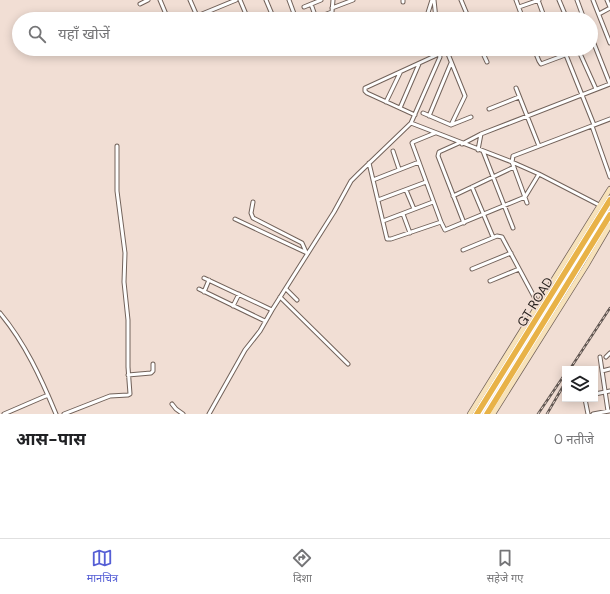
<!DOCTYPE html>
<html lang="hi">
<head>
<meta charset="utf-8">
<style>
  body { margin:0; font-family:"DM Sans","Noto Sans Devanagari",sans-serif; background:#f2f2f2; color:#202124 }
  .controls { position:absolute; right:12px; bottom:12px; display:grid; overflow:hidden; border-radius:0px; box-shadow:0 2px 10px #0003 }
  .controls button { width:36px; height:36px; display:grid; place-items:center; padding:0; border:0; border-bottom:1px solid #e0e0e0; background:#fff; color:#202124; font:20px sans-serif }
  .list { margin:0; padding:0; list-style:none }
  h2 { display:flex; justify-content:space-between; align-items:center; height:52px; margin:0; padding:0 16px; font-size:17px }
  h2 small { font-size:13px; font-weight:400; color:#757577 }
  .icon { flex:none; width:22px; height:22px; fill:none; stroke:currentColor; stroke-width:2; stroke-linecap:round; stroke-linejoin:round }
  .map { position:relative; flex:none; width:610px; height:414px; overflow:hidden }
  .search { position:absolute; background:#fff; box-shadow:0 2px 10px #0003; left:12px; right:12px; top:12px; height:44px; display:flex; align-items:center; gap:10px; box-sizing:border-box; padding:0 14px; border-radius:22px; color:#757577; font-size:15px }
  .sheet { height:124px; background:#fff }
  nav { display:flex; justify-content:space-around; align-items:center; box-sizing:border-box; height:56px; border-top:1px solid #e0e0e0; background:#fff; font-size:11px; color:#757577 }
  nav a { display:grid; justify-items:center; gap:2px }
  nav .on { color:#555ed5 }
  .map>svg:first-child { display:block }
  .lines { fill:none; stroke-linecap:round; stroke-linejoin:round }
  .minor-casing { stroke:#72625a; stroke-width:5 }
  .secondary-casing { stroke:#72625a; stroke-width:6 }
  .trunk-casing { stroke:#fff; stroke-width:8 }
  .minor { stroke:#fff; stroke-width:3 }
  .secondary { stroke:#f7e2ba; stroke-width:4.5 }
  .trunk { stroke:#e8b247; stroke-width:5.5 }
  .rail-casing { stroke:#615752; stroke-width:2.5 }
  .rail { stroke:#f1ded4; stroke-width:1; stroke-dasharray:3; stroke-linecap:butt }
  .labels { text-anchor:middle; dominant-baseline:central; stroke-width:3; stroke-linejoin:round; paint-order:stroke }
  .street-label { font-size:13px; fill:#29221f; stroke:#f1ded4 }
</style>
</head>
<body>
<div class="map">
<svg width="610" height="414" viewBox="0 0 610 414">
  <rect width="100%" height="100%" fill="#f1ded4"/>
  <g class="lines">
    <!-- minor casing -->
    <g class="minor-casing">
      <path id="minor" d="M 160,0 L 168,19
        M 190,0 L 197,16
        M 240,0 L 248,19
        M 266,0 L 274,19
        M 289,0 L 296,19
        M 403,0 L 403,2
        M 434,0 L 436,19
        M 461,0 L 469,19
        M 516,0 L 523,19
        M 538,0 L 545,19
        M 559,0 L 567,19
        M 577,0 L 584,19
        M 593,0 L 610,43
        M 607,0 L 610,7
        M 140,4 L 148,0
        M 311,4 L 316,18
        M 304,7 L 321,0
        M 519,7 L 539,0
        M 332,8 L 353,0
        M 599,14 L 610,8
        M 190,19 L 236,0
        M 313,19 L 332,12 L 333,0
        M 426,19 L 432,0
        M 591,36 L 610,84
        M 163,49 L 167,53 L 179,49
        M 446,49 L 465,96 L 451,125
        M 481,49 L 487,62
        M 534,49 L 539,61 L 541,64 L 581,49
        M 557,49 L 560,57
        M 578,49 L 596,89
        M 566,55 L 594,125
        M 516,88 L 539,146
        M 386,102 L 400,73
        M 400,108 L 419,64
        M 489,109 L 519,97
        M 423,113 L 451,125 L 471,117
        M 415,115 L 367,93 L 365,91 L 365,88 L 439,54
        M 429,116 L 451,63
        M 411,123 L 512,162 L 539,174 L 601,206
        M 592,126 L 610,177
        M 435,133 L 413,142 L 412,143 L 441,222 L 445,230 L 525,197 L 539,174
        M 459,143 L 439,152 L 438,156 L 464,223
        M 462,144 L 481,134
        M 478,150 L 481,134 L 610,84
        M 393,151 L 399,169
        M 483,151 L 513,228
        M 369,163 L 387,239 L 391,239 L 441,222
        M 373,180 L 419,162
        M 472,187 L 493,237
        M 406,190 L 414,209
        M 453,196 L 514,167
        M 378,200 L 426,182
        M 253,202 L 251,213 L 253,218 L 302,243 L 306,252
        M 527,203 L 512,162 L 513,156 L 610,119
        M 403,214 L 410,233
        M 235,219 L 307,253
        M 383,221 L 433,202
        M 463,250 L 497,236 L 502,237 L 538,304
        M 472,269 L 511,253
        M 204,278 L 272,310
        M 490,281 L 519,269
        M 199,289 L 265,321
        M 286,289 L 297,300
        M 204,292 L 209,280
        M 280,297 L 348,364
        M 233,306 L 239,294
        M 0,313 C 25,343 41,378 56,414
        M 600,357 L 608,411
        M 606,357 L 610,353
        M 602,371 L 610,369
        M 128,375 L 151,373 L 153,371 L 153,364
        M 595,394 L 610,391
        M 585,399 L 588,414
        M 172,404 L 176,409 L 183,414
        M 4,414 L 48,395
        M 64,414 L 110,396 L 128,395 L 130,394 L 128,367 L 128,320 L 124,282 L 125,253 L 117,191 L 117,146
        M 209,414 L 245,350 L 260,331 L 272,310 L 334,212 L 351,181 L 358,174 L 411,123 L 440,57 L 439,54 L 433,49
        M 593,414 L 609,411"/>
    </g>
    <!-- secondary casing -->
    <g class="secondary-casing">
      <path id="secondary" d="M 470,414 L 610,189
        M 493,414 L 586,266 L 610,225"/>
    </g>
    <!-- trunk casing -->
    <g class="trunk-casing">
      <path id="trunk" d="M 477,414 L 610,200
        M 487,414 L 610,215"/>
    </g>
    <!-- minor -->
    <use href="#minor" class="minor"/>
    <!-- secondary -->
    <use href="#secondary" class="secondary"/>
    <!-- trunk -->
    <use href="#trunk" class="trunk"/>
    <!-- rail casing -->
    <g class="rail-casing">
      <path id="rail" d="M 570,369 L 610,308
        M 538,414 L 565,374
        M 547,414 L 565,383"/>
    </g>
    <!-- rail -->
    <use href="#rail" class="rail"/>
  </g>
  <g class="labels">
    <!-- street labels -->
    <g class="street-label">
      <text transform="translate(535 302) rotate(-58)">GT ROAD</text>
    </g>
  </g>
</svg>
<div class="controls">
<button><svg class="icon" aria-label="layers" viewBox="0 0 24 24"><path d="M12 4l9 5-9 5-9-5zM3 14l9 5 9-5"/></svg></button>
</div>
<div class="search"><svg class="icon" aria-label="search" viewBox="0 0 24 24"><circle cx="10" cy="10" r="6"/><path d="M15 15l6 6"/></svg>यहाँ खोजें</div>
</div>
<section class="sheet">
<h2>आस-पास<small>0 नतीजे</small></h2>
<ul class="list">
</ul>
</section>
<nav>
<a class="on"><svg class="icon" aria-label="map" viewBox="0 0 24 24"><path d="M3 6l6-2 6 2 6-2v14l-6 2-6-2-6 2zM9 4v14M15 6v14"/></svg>मानचित्र</a>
<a><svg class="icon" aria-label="directions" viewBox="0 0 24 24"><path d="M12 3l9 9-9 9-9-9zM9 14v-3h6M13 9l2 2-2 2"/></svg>दिशा</a>
<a><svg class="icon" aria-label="saved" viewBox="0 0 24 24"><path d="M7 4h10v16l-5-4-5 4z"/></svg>सहेजे गए</a>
</nav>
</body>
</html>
